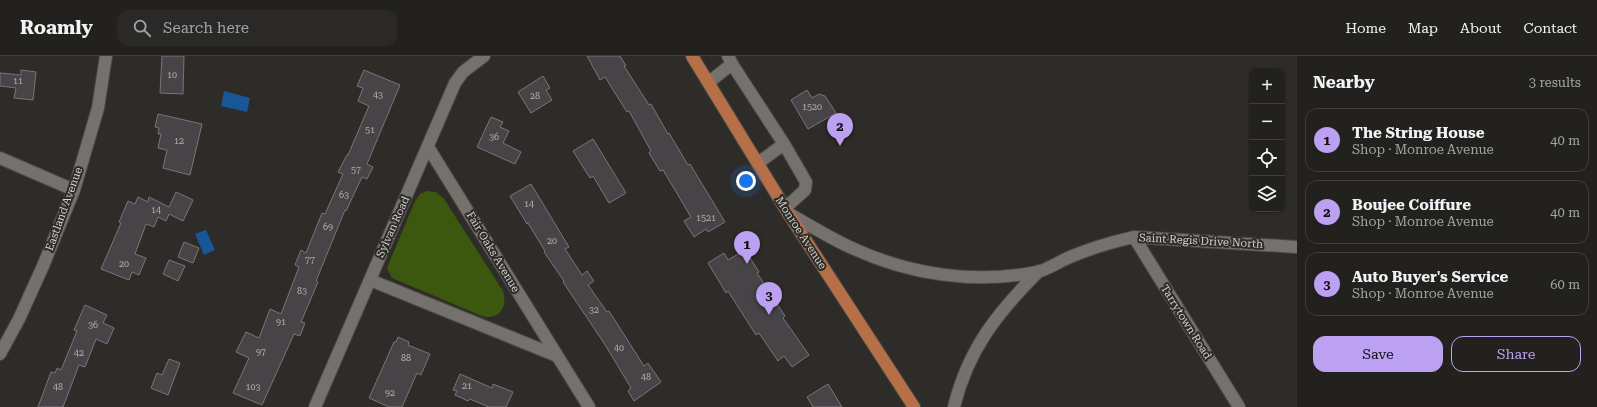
<!DOCTYPE html>
<html lang="en">
<head>
<meta charset="utf-8">
<style>
  body { margin:0; font-family:"Roboto Serif",serif; background:#2a2927; color:#f1f3f6 }
  .controls { position:absolute; right:12px; top:12px; display:grid; overflow:hidden; border-radius:8px; box-shadow:0 1px 3px #0004 }
  .controls button { width:36px; height:36px; display:grid; place-items:center; padding:0; border:0; border-bottom:1px solid #3f3e3c; background:#22211e; color:#f1f3f6; font:20px sans-serif }
  .you { position:absolute; left:746px; top:125px; width:14px; height:14px; margin:-10px; border:3px solid #fff; border-radius:50%; background:#1a73e8; box-shadow:0 0 0 6px #1a73e833 }
  .badge { display:grid; place-items:center; width:26px; height:26px; border-radius:50%; background:#bca0f2; color:#111; font-size:13px; font-weight:700 }
  .pin { position:absolute; translate:-50% -33px; filter:drop-shadow(0 1px 2px #0008) }
  .pin::after { content:''; position:absolute; top:21px; width:14px; height:12px; background:inherit; clip-path:polygon(0 0,100% 0,50% 100%) }
  .list { margin:0; padding:0; list-style:none }
  h2 { display:flex; justify-content:space-between; align-items:center; height:52px; margin:0; padding:0 16px; font-size:17px }
  h2 small { font-size:13px; font-weight:400; color:#a2a3a4 }
  .list li { display:grid; grid-template-columns:26px 1fr auto; gap:12px; align-items:center; box-sizing:border-box; height:64px; margin:0 8px 8px; padding:0 8px; border:1px solid #3f3e3c; border-radius:12px }
  .list b { display:block; font-size:15px; white-space:nowrap }
  .list p { margin:0; font-size:13px; white-space:nowrap; color:#a2a3a4 }
  .list em { font-size:13px; font-style:normal; color:#a2a3a4 }
  .actions { display:flex; gap:8px; padding:12px 16px }
  .actions a { flex:1; padding:9px 0; border:1px solid #bca0f2; border-radius:12px; text-align:center; font-size:14px; color:#bca0f2 }
  .actions .main { background:#bca0f2; color:#111 }
  .icon { flex:none; width:22px; height:22px; fill:none; stroke:currentColor; stroke-width:2; stroke-linecap:round; stroke-linejoin:round }
  .map { position:relative; flex:none; width:1297px; height:351px; overflow:hidden }
  header { display:flex; align-items:center; gap:24px; box-sizing:border-box; height:56px; padding:0 20px; background:#22211e; border-bottom:1px solid #3f3e3c }
  header strong { font-size:19px }
  nav { display:flex; gap:22px; margin-inline-start:auto; font-size:14px }
  .search { width:280px; height:36px; background:#2a2927; display:flex; align-items:center; gap:10px; box-sizing:border-box; padding:0 14px; border-radius:12px; color:#a2a3a4; font-size:15px }
  main { display:flex }
  aside { flex:1; background:#22211e }
  .map>svg:first-child { display:block }
  .green { fill:#3c580e }
  .water { fill:#175697 }
  .building { fill:#474447; stroke:#797579 }
  .lines { fill:none; stroke-linecap:round; stroke-linejoin:round }
  .minor-casing { stroke:#4b4946; stroke-width:14 }
  .major-casing { stroke:#4b4946; stroke-width:14 }
  .minor { stroke:#75716d; stroke-width:12 }
  .major { stroke:#b76f47; stroke-width:12 }
  .labels { text-anchor:middle; dominant-baseline:central; stroke-width:4; stroke-linejoin:round; paint-order:stroke }
  .number-label { font-size:9px; fill:#b0aead }
  .street-label { font-size:11px; fill:#d3d1cf; stroke:#2e2c28 }
</style>
</head>
<body>
<header>
<strong>Roamly</strong>
<div class="search"><svg class="icon" aria-label="search" viewBox="0 0 24 24"><circle cx="10" cy="10" r="6"/><path d="M15 15l6 6"/></svg>Search here</div>
<nav><a>Home</a><a>Map</a><a>About</a><a>Contact</a></nav>
</header>
<main>
<div class="map">
<svg width="1297" height="351" viewBox="0 0 1297 351">
  <rect width="100%" height="100%" fill="#2e2c28"/>
  <!-- green -->
  <path class="green" d="M 427,135 L 436,136 L 444,143 L 503,235 C 508,251 499,265 482,260 L 392,222 L 387,212 L 415,145 L 420,138 Z"/>
  <!-- water -->
  <path class="water" d="M 224,35 L 250,42 L 247,56 L 221,50 Z
    M 206,174 L 215,194 L 204,199 L 195,178 Z"/>
  <!-- building -->
  <path class="building" d="M 162,0 L 184,0 L 183,38 L 160,37 Z
    M 587,0 L 620,0 L 626,10 L 624,10 L 649,49 L 651,48 L 668,78 L 669,77 L 688,109 L 690,108 L 725,166 L 708,176 L 706,173 L 694,181 L 684,165 L 691,161 L 663,114 L 660,115 L 649,97 L 651,95 L 629,55 L 627,56 L 605,21 L 600,24 Z
    M 21,14 L 36,16 L 33,44 L 14,42 L 16,32 L 0,30 L 0,17 L 21,19 Z
    M 364,14 L 400,29 L 367,108 L 373,111 L 367,123 L 362,121 L 346,155 L 345,154 L 316,225 L 318,226 L 301,266 L 305,267 L 300,280 L 294,278 L 262,349 L 233,337 L 249,302 L 236,296 L 246,276 L 259,282 L 270,253 L 281,258 L 299,211 L 295,209 L 301,194 L 306,197 L 322,157 L 325,158 L 343,118 L 338,116 L 347,99 L 348,99 L 369,50 L 358,45 L 363,32 L 357,30 Z
    M 543,20 L 550,32 L 546,34 L 552,44 L 531,57 L 518,36 Z
    M 807,34 L 812,42 L 819,38 L 825,40 L 836,57 L 808,73 L 791,44 Z
    M 158,58 L 202,68 L 190,119 L 163,112 L 167,94 L 158,92 L 161,78 L 158,78 L 159,72 L 155,71 Z
    M 491,61 L 503,66 L 500,71 L 509,75 L 503,87 L 521,96 L 515,108 L 477,91 Z
    M 593,83 L 626,137 L 609,147 L 593,120 L 590,122 L 573,95 Z
    M 531,128 L 569,191 L 565,193 L 582,219 L 587,215 L 594,225 L 588,229 L 607,256 L 609,255 L 644,310 L 648,307 L 661,326 L 634,345 L 628,335 L 631,332 L 604,287 L 563,226 L 564,225 L 544,196 L 545,195 L 528,167 L 527,168 L 510,140 Z
    M 176,136 L 193,144 L 183,165 L 169,158 L 166,165 L 158,161 L 154,171 L 146,168 L 135,198 L 146,202 L 139,219 L 132,216 L 129,224 L 101,213 L 121,167 L 119,166 L 128,145 L 135,148 L 138,141 L 148,146 L 149,141 L 169,151 Z
    M 184,186 L 199,192 L 193,207 L 178,201 Z
    M 745,194 L 759,216 L 757,217 L 785,260 L 783,262 L 809,299 L 792,311 L 784,300 L 778,305 L 759,277 L 756,279 L 728,235 L 726,237 L 708,207 L 724,197 L 728,204 Z
    M 169,204 L 185,210 L 178,225 L 163,218 Z
    M 85,249 L 107,259 L 103,267 L 114,272 L 107,288 L 96,283 L 85,311 L 79,309 L 63,351 L 38,351 L 51,316 L 55,317 L 57,312 L 61,314 L 77,275 L 74,274 Z
    M 398,281 L 409,286 L 408,289 L 430,298 L 421,319 L 417,317 L 402,351 L 389,351 L 369,342 L 394,286 L 396,286 Z
    M 169,303 L 180,307 L 168,339 L 151,332 L 157,317 L 162,319 Z
    M 460,318 L 492,332 L 493,328 L 513,336 L 506,351 L 489,351 L 470,343 L 468,345 L 455,339 L 457,335 L 453,334 Z
    M 828,328 L 842,351 L 813,351 L 807,341 Z"/>
  <g class="lines">
    <!-- minor casing -->
    <g class="minor-casing">
      <path id="minor" d="M 732,8 L 784,88 L 758,107
        M 709,26 L 732,8 L 728,0
        M 784,88 L 806,126 L 805,134 L 785,152
        M 428,91 L 589,351
        M 0,102 L 74,134
        M 788,157 C 809,169 830,182 852,192 C 910,219 975,228 1037,216 C 1047,214 1060,205 1070,201 C 1091,192 1112,186 1134,181 L 1297,191
        M 1134,181 L 1239,351
        M 370,224 L 557,300
        M 0,298 L 19,263 L 43,210 L 74,134 L 98,52 L 106,0
        M 315,351 L 455,27 L 463,16 L 484,0
        M 954,351 C 968,293 998,256 1039,215"/>
    </g>
    <!-- major casing -->
    <g class="major-casing">
      <path id="major" d="M 692,0 L 788,157 L 914,351"/>
    </g>
    <!-- minor -->
    <use href="#minor" class="minor"/>
    <!-- major -->
    <use href="#major" class="major"/>
  </g>
  <g class="labels">
    <!-- number labels -->
    <g class="number-label">
      <text x="172" y="19">10</text>
      <text x="18" y="25">11</text>
      <text x="378" y="39">43</text>
      <text x="535" y="40">28</text>
      <text x="812" y="51">1520</text>
      <text x="370" y="74">51</text>
      <text x="494" y="81">36</text>
      <text x="179" y="85">12</text>
      <text x="356" y="114">57</text>
      <text x="344" y="139">63</text>
      <text x="529" y="148">14</text>
      <text x="156" y="154">14</text>
      <text x="706" y="162">1521</text>
      <text x="328" y="171">69</text>
      <text x="552" y="185">20</text>
      <text x="310" y="204">77</text>
      <text x="124" y="208">20</text>
      <text x="302" y="235">83</text>
      <text x="594" y="254">32</text>
      <text x="281" y="266">91</text>
      <text x="93" y="269">36</text>
      <text x="619" y="292">40</text>
      <text x="261" y="296">97</text>
      <text x="79" y="297">42</text>
      <text x="406" y="302">88</text>
      <text x="646" y="321">48</text>
      <text x="467" y="330">21</text>
      <text x="58" y="331">48</text>
      <text x="253" y="331">103</text>
      <text x="390" y="337">92</text>
    </g>
    <!-- street labels -->
    <g class="street-label">
      <text transform="translate(64 153) rotate(-70)">Eastland Avenue</text>
      <text transform="translate(393 171) rotate(-66)">Sylvan Road</text>
      <text transform="translate(801 177) rotate(57)">Monroe Avenue</text>
      <text transform="translate(1201 185) rotate(3)">Saint Regis Drive North</text>
      <text transform="translate(493 196) rotate(59)">Fair Oaks Avenue</text>
      <text transform="translate(1186 266) rotate(58)">Tarrytown Road</text>
    </g>
  </g>
</svg>
<div class="controls">
<button>+</button>
<button>−</button>
<button><svg class="icon" aria-label="locate" viewBox="0 0 24 24"><circle cx="12" cy="12" r="6"/><path d="M12 2v4M12 18v4M2 12h4M18 12h4"/></svg></button>
<button><svg class="icon" aria-label="layers" viewBox="0 0 24 24"><path d="M12 4l9 5-9 5-9-5zM3 14l9 5 9-5"/></svg></button>
</div>
<div class="you"></div>
<div class="pin badge" style="left:747px;top:208px">1</div>
<div class="pin badge" style="left:840px;top:90px">2</div>
<div class="pin badge" style="left:769px;top:259px">3</div>
</div>
<aside>
<h2>Nearby<small>3 results</small></h2>
<ul class="list">
<li><span class="badge">1</span><div><b>The String House</b><p>Shop · Monroe Avenue</p></div><em>40 m</em></li>
<li><span class="badge">2</span><div><b>Boujee Coiffure</b><p>Shop · Monroe Avenue</p></div><em>40 m</em></li>
<li><span class="badge">3</span><div><b>Auto Buyer's Service</b><p>Shop · Monroe Avenue</p></div><em>60 m</em></li>
</ul>
<div class="actions"><a class="main">Save</a><a>Share</a></div>
</aside>
</main>
</body>
</html>
